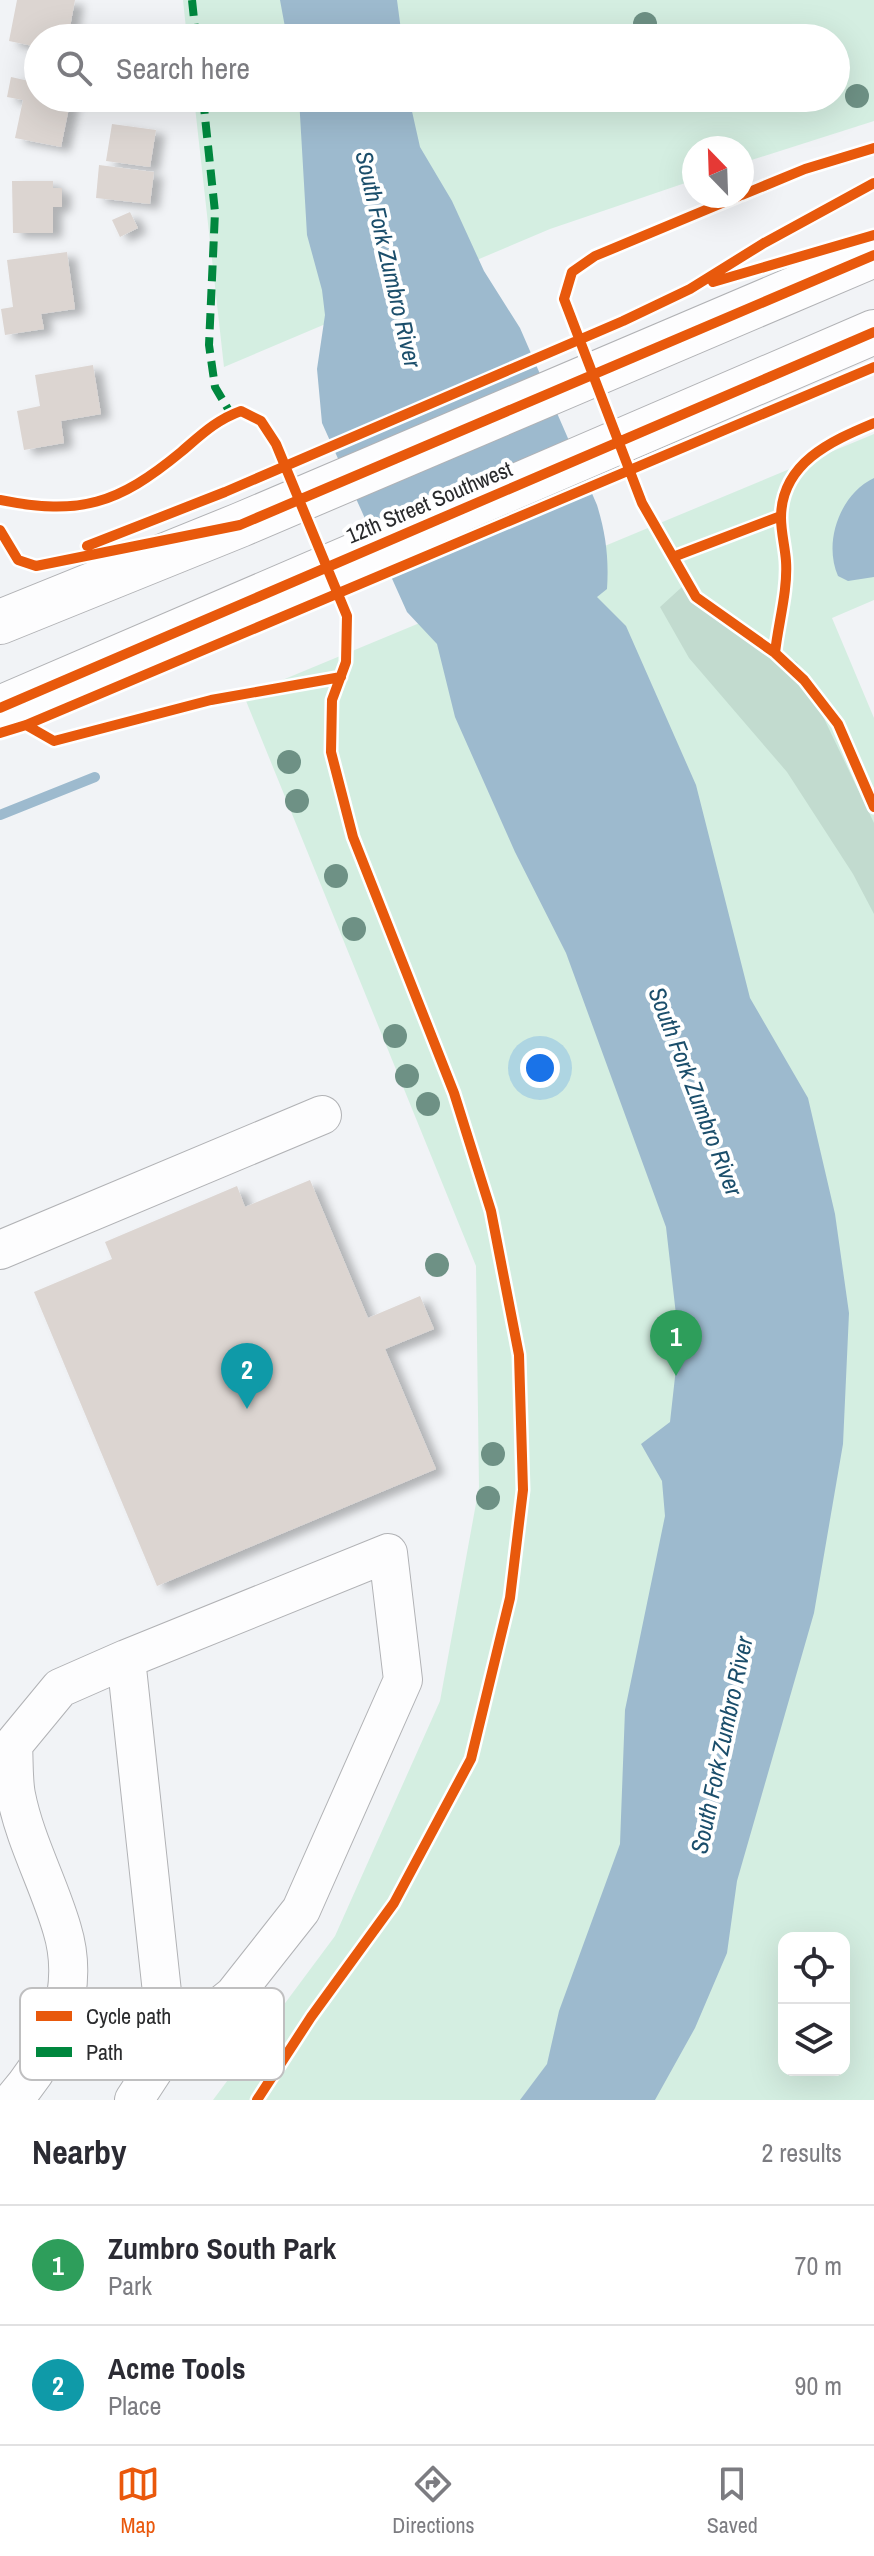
<!DOCTYPE html>
<html lang="en">
<head>
<meta charset="utf-8">
<style>
  body { margin:0; font-family:"Archivo Narrow",sans-serif; background:#f7f7f7; color:#2b2b33 }
  .controls { position:absolute; right:24px; bottom:24px; display:grid; overflow:hidden; border-radius:16px; box-shadow:0 8px 32px #0002 }
  .controls button { width:72px; height:72px; display:grid; place-items:center; padding:0; border:0; border-bottom:2px solid #e1e1e2; background:#fff; color:#2b2b33; font:40px sans-serif }
  .compass { position:absolute; left:682px; top:136px; width:72px; height:72px; border-radius:50%; background:#fff; box-shadow:0 8px 32px #0002; rotate:337deg }
  .you { position:absolute; left:540px; top:1068px; width:28px; height:28px; margin:-20px; border:6px solid #fff; border-radius:50%; background:#1a73e8; box-shadow:0 0 0 12px #1a73e833 }
  .badge { display:grid; place-items:center; width:52px; height:52px; border-radius:50%; background:#ea580c; color:#fff; font-size:26px; font-weight:700 }
  .pin { position:absolute; translate:-50% -66px; filter:drop-shadow(0 2px 4px #0008) }
  .pin::after { content:''; position:absolute; top:42px; width:28px; height:24px; background:inherit; clip-path:polygon(0 0,100% 0,50% 100%) }
  .list { margin:0; padding:0; list-style:none }
  h2 { display:flex; justify-content:space-between; align-items:center; height:104px; margin:0; padding:0 32px; font-size:34px }
  h2 small { font-size:26px; font-weight:400; color:#7c7c81 }
  .list li { display:grid; grid-template-columns:52px 1fr auto; gap:24px; align-items:center; box-sizing:border-box; height:120px; padding:0 32px; border-top:2px solid #e1e1e2 }
  .list b { display:block; font-size:30px; white-space:nowrap }
  .list p { margin:0; font-size:26px; white-space:nowrap; color:#7c7c81 }
  .list em { font-size:26px; font-style:normal; color:#7c7c81 }
  .icon { flex:none; width:44px; height:44px; fill:none; stroke:currentColor; stroke-width:2; stroke-linecap:round; stroke-linejoin:round }
  .map { position:relative; flex:none; width:874px; height:2100px; overflow:hidden }
  .search { position:absolute; background:#fff; box-shadow:0 8px 32px #0002; left:24px; right:24px; top:24px; height:88px; display:flex; align-items:center; gap:20px; box-sizing:border-box; padding:0 28px; border-radius:44px; color:#7c7c81; font-size:30px }
  .sheet { height:344px; background:#fff }
  nav { display:flex; justify-content:space-around; align-items:center; box-sizing:border-box; height:112px; border-top:2px solid #e1e1e2; background:#fff; font-size:22px; color:#7c7c81 }
  nav a { display:grid; justify-items:center; gap:4px }
  nav .on { color:#ea580c }
  .map>svg:first-child { display:block }
  .green { fill:#d4eee1; fill-rule:evenodd }
  .forest { fill:#c2dbcf }
  .water { fill:#9dbace }
  .lines { fill:none; stroke-linecap:round; stroke-linejoin:round }
  .stream { stroke:#9dbace; stroke-width:10 }
  .building { fill:#dcd5d1; filter:url(#shadow) }
  .minor-casing { stroke:#b1b2b5; stroke-width:40 }
  .major-casing { stroke:#b1b2b5; stroke-width:46 }
  .minor { stroke:#fdfdfe; stroke-width:38 }
  .major { stroke:#fdfdfe; stroke-width:44 }
  .quiet { stroke:#00873e; stroke-width:8; stroke-dasharray:16 8; stroke-linecap:butt }
  .cycleway-casing { stroke:#fff; stroke-width:15 }
  .cycleway { stroke:#e8590c; stroke-width:10 }
  .tree { fill:#6e9185 }
  .labels { text-anchor:middle; dominant-baseline:central; stroke-width:8; stroke-linejoin:round; paint-order:stroke }
  .street-label { font-size:22px; fill:#2a2b2d; stroke:#fff }
  .water-label { font-size:24px; font-style:italic; fill:#1b4e6b; stroke:#fff }
  .key { fill:#fff; stroke:#bfbfc0; stroke-width:2 }
  .key-label { font-size:22px; fill:#2a2b2d }
</style>
</head>
<body>
<div class="map">
<svg width="874" height="2100" viewBox="0 0 874 2100">
  <defs>
    <filter id="shadow"><feDropShadow dx="9" dy="5" stdDeviation="4" flood-color="#0004"/></filter>
  </defs>
  <rect width="100%" height="100%" fill="#f1f3f6"/>
  <!-- green -->
  <path class="green" d="M 183,0 L 874,0 L 874,121 L 742,163 L 742,148 L 694,148 L 694,180 L 550,229 L 224,367 L 194,98 L 836,98 L 836,38 L 187,38 Z
    M 874,434 L 874,600 L 832,618 L 874,718 L 874,2100 L 213,2100 L 335,1936 L 440,1701 L 479,1487 L 476,1266 L 244,696 ZM 784,1938 L 844,1938 L 844,2070 L 784,2070 Z"/>
  <!-- forest -->
  <path class="forest" d="M 683,586 L 718,616 L 797,662 L 874,823 L 874,914 L 853,874 L 787,772 L 689,658 L 660,607 Z"/>
  <!-- water -->
  <path class="water" d="M 280,0 L 397,0 L 402,38 L 287,38 Z
    M 299,98 L 409,98 L 420,147 L 452,201 L 484,271 L 520,328 L 597,505 C 606,534 609,559 607,589 L 597,597 L 626,626 L 696,785 L 750,998 L 808,1098 L 835,1214 L 849,1313 L 843,1444 L 814,1613 L 737,1881 L 727,1953 L 695,2028 L 655,2100 L 520,2100 L 547,2064 L 559,2011 L 620,1844 L 625,1710 L 665,1516 L 662,1481 L 641,1444 L 670,1422 L 679,1341 L 666,1227 L 566,953 L 515,852 L 455,717 L 437,644 L 407,612 L 322,423 L 317,369 L 325,315 L 322,290 L 307,235 Z
    M 874,478 L 874,577 L 848,581 L 838,576 C 823,542 840,494 874,478 Z"/>
  <g class="lines">
    <!-- stream -->
    <path class="stream" d="M 0,815 L 95,777"/>
  </g>
  <!-- building -->
  <path class="building" d="M 17,0 L 75,0 L 68,38 L 38,38 L 38,47 L 9,41 Z
    M 11,77 L 38,83 L 38,98 L 71,98 L 61,147 L 15,138 L 23,100 L 7,97 Z
    M 112,124 L 156,130 L 150,167 L 106,161 Z
    M 99,165 L 154,172 L 150,204 L 96,198 Z
    M 12,181 L 53,181 L 53,188 L 62,188 L 62,207 L 53,207 L 53,233 L 13,233 Z
    M 130,212 L 138,228 L 120,237 L 112,220 Z
    M 67,252 L 75,309 L 41,314 L 44,329 L 5,335 L 1,309 L 13,307 L 7,260 Z
    M 93,365 L 101,414 L 61,421 L 64,443 L 24,450 L 17,411 L 40,406 L 35,375 Z
    M 310,1180 L 368,1318 L 420,1296 L 434,1329 L 385,1349 L 436,1469 L 157,1586 L 34,1292 L 112,1259 L 105,1242 L 237,1186 L 245,1207 Z"/>
  <g class="lines">
    <!-- minor casing -->
    <g class="minor-casing">
      <path id="minor" d="M 0,1250 L 322,1115
        M 126,1659 L 388,1553 L 403,1680 L 301,1910 L 234,1995 L 168,2048
        M 13,2100 C 54,2054 81,1991 62,1929 C 49,1884 25,1841 16,1795 C 13,1779 14,1761 13,1745 L 60,1688 L 126,1659 L 168,2048 L 134,2100"/>
    </g>
    <!-- major casing -->
    <g class="major-casing">
      <path id="major" d="M 0,622 L 240,525 L 874,255
        M 0,708 L 874,332"/>
    </g>
    <!-- minor -->
    <use href="#minor" class="minor"/>
    <!-- major -->
    <use href="#major" class="major"/>
    <!-- quiet -->
    <path class="quiet" d="M 192,0 L 196,38
      M 203,98 L 215,212 L 209,345 L 215,387 L 231,414"/>
    <!-- cycleway casing -->
    <g class="cycleway-casing">
      <path id="cycleway" d="M 742,195 L 805,169 L 874,148
        M 739,196 L 595,256 L 572,272 L 564,299 L 642,503 L 696,597 L 775,653 L 804,680 L 838,724 L 874,807
        M 713,282 L 874,235
        M 0,500 C 80,516 118,504 181,452 C 201,435 216,420 241,411 L 261,421 L 276,444 L 347,616 L 346,662 L 332,700 L 331,752 L 353,837 L 454,1093 L 491,1211 L 519,1355 L 523,1490 L 510,1598 L 471,1759 L 394,1903 L 311,2017 L 257,2100
        M 0,530 L 18,560 L 36,566 L 240,525 L 874,255
        M 87,546 L 225,492 L 623,321 L 690,289 L 764,243 L 874,183
        M 673,557 L 781,516
        M 775,653 C 778,624 788,591 786,561 C 785,547 781,532 781,518 C 781,463 831,441 874,423
        M 0,708 L 874,332
        M 26,725 L 54,741 L 211,700 L 341,677
        M 0,733 L 26,725 L 874,367"/>
    </g>
    <!-- cycleway -->
    <use href="#cycleway" class="cycleway"/>
  </g>
  <!-- trees -->
  <g class="tree">
    <circle cx="645" cy="24" r="12"/>
    <circle cx="857" cy="96" r="12"/>
    <circle cx="289" cy="762" r="12"/>
    <circle cx="297" cy="801" r="12"/>
    <circle cx="336" cy="876" r="12"/>
    <circle cx="354" cy="929" r="12"/>
    <circle cx="395" cy="1036" r="12"/>
    <circle cx="407" cy="1076" r="12"/>
    <circle cx="428" cy="1104" r="12"/>
    <circle cx="437" cy="1265" r="12"/>
    <circle cx="493" cy="1454" r="12"/>
    <circle cx="488" cy="1498" r="12"/>
  </g>
  <g class="labels">
    <!-- street labels -->
    <g class="street-label">
      <text transform="translate(429 502) rotate(-23)">12th Street Southwest</text>
    </g>
    <!-- water labels -->
    <g class="water-label">
      <text transform="translate(389 259) rotate(77)">South Fork Zumbro River</text>
      <text transform="translate(696 1091) rotate(69)">South Fork Zumbro River</text>
      <text transform="translate(721 1745) rotate(-78)">South Fork Zumbro River</text>
    </g>
  </g>
  <!-- legend -->
  <rect x="20" y="1988" width="264" height="92" rx="12" class="key"/>
  <rect x="36" y="2011" width="36" height="10" fill="#e8590c"/>
  <rect x="36" y="2047" width="36" height="10" fill="#00873e"/>
  <g class="key-label">
    <text x="86" y="2024">Cycle path</text>
    <text x="86" y="2060">Path</text>
  </g>
</svg>
<div class="controls">
<button><svg class="icon" aria-label="locate" viewBox="0 0 24 24"><circle cx="12" cy="12" r="6"/><path d="M12 2v4M12 18v4M2 12h4M18 12h4"/></svg></button>
<button><svg class="icon" aria-label="layers" viewBox="0 0 24 24"><path d="M12 4l9 5-9 5-9-5zM3 14l9 5 9-5"/></svg></button>
</div>
<svg class="compass" viewBox="-18 -18 36 36"><path d="M0-13l5 13h-10z" fill="#e53935"/><path d="M0 13l5-13h-10z" fill="#7c7c81"/></svg>
<div class="you"></div>
<div class="pin badge" style="left:676px;top:1376px;background:#2e9e5b">1</div>
<div class="pin badge" style="left:247px;top:1409px;background:#0f9aa8">2</div>
<div class="search"><svg class="icon" aria-label="search" viewBox="0 0 24 24"><circle cx="10" cy="10" r="6"/><path d="M15 15l6 6"/></svg>Search here</div>
</div>
<section class="sheet">
<h2>Nearby<small>2 results</small></h2>
<ul class="list">
<li><span class="badge" style="background:#2e9e5b">1</span><div><b>Zumbro South Park</b><p>Park</p></div><em>70 m</em></li>
<li><span class="badge" style="background:#0f9aa8">2</span><div><b>Acme Tools</b><p>Place</p></div><em>90 m</em></li>
</ul>
</section>
<nav>
<a class="on"><svg class="icon" aria-label="map" viewBox="0 0 24 24"><path d="M3 6l6-2 6 2 6-2v14l-6 2-6-2-6 2zM9 4v14M15 6v14"/></svg>Map</a>
<a><svg class="icon" aria-label="directions" viewBox="0 0 24 24"><path d="M12 3l9 9-9 9-9-9zM9 14v-3h6M13 9l2 2-2 2"/></svg>Directions</a>
<a><svg class="icon" aria-label="saved" viewBox="0 0 24 24"><path d="M7 4h10v16l-5-4-5 4z"/></svg>Saved</a>
</nav>
</body>
</html>
